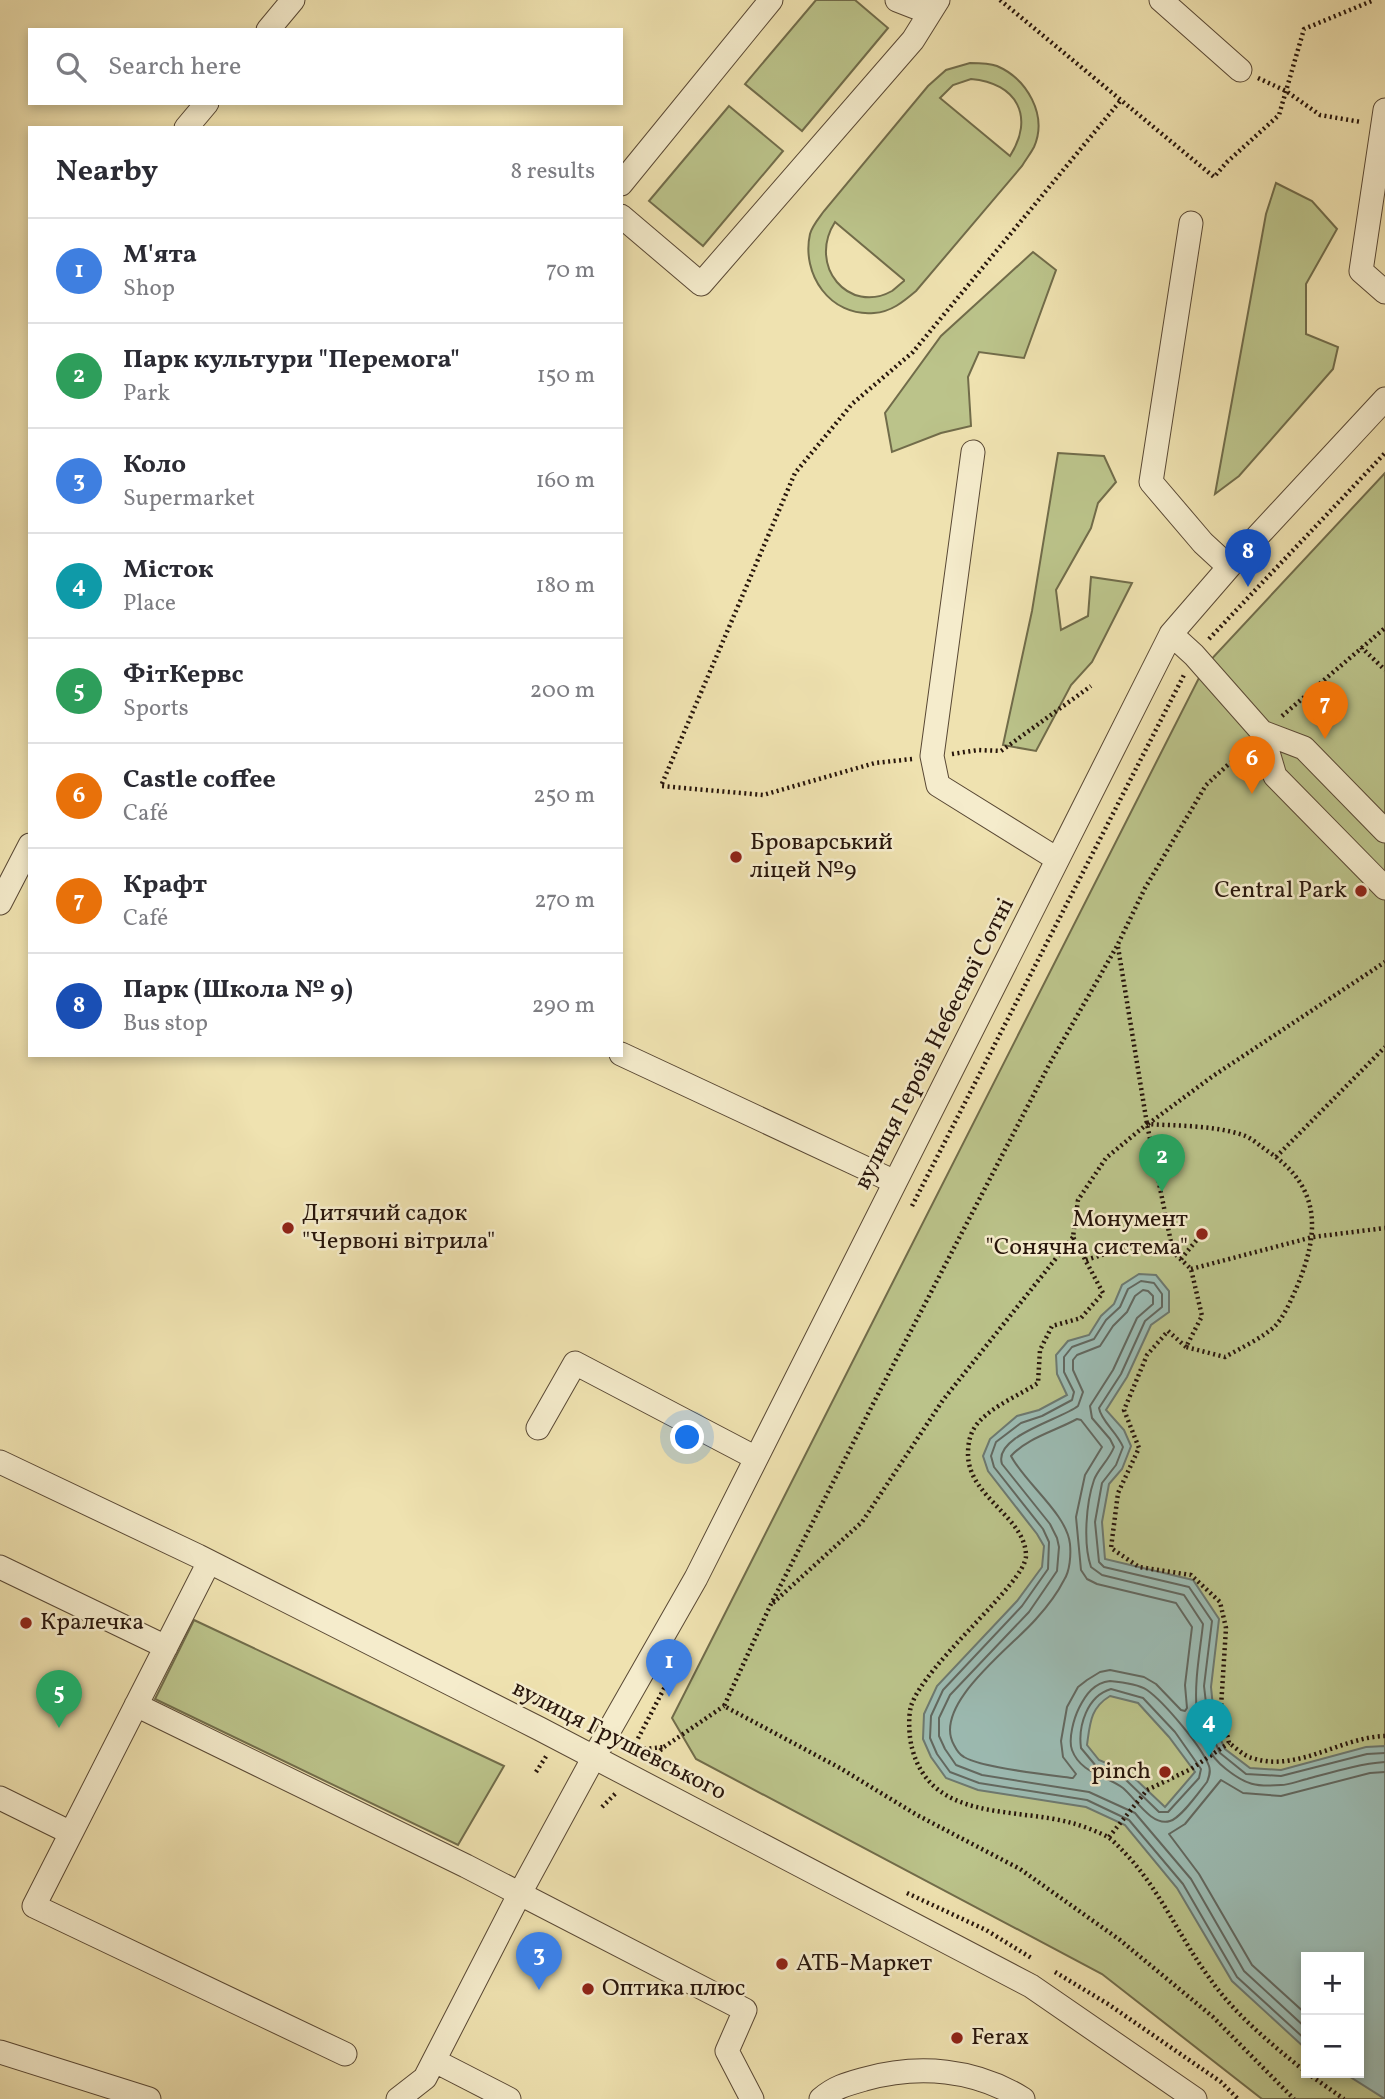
<!DOCTYPE html>
<html lang="en">
<head>
<meta charset="utf-8">
<style>
  body { margin:0; font-family:Vollkorn,serif; background:#f2f2f3; color:#2b2b33 }
  .controls { position:absolute; right:21px; bottom:21px; display:grid; overflow:hidden; border-radius:0px; box-shadow:0 4px 10px #0003 }
  .controls button { width:63px; height:63px; display:grid; place-items:center; padding:0; border:0; border-bottom:2px solid #e1e1e2; background:#fff; color:#2b2b33; font:35px sans-serif }
  .you { position:absolute; left:688px; top:1438px; width:24px; height:24px; margin:-18px; border:5px solid #fff; border-radius:50%; background:#1a73e8; box-shadow:0 0 0 10px #1a73e833 }
  .badge { display:grid; place-items:center; width:46px; height:46px; border-radius:50%; background:#2563eb; color:#fff; font-size:23px; font-weight:700 }
  .pin { position:absolute; translate:-50% -58px; filter:drop-shadow(0 2px 4px #0008) }
  .pin::after { content:''; position:absolute; top:37px; width:24px; height:21px; background:inherit; clip-path:polygon(0 0,100% 0,50% 100%) }
  .list { margin:0; padding:0; list-style:none }
  h2 { display:flex; justify-content:space-between; align-items:center; height:91px; margin:0; padding:0 28px; font-size:30px }
  h2 small { font-size:23px; font-weight:400; color:#7c7c81 }
  .list li { display:grid; grid-template-columns:46px 1fr auto; gap:21px; align-items:center; box-sizing:border-box; height:105px; padding:0 28px; border-top:2px solid #e1e1e2 }
  .list b { display:block; font-size:26px; white-space:nowrap }
  .list p { margin:0; font-size:23px; white-space:nowrap; color:#7c7c81 }
  .list em { font-size:23px; font-style:normal; color:#7c7c81 }
  .icon { flex:none; width:38px; height:38px; fill:none; stroke:currentColor; stroke-width:2; stroke-linecap:round; stroke-linejoin:round }
  .map { position:relative; flex:none; width:1385px; height:2099px; overflow:hidden }
  .search { position:absolute; background:#fff; box-shadow:0 4px 10px #0003; left:28px; top:28px; width:595px; height:77px; display:flex; align-items:center; gap:18px; box-sizing:border-box; padding:0 24px; border-radius:0px; color:#7c7c81; font-size:26px }
  .panel { position:absolute; background:#fff; box-shadow:0 4px 10px #0003; left:28px; top:126px; width:595px; height:931px; border-radius:0px }
  .map>svg:first-child { display:block }
  .green { fill:#bbc38a; stroke:#716c4a; stroke-width:2; fill-rule:evenodd }
  .water { fill:#9cbcb4; stroke:#6d7970; stroke-width:2; fill-rule:evenodd }
  .lines { fill:none; stroke-linecap:round; stroke-linejoin:round }
  .shore { stroke:#626860; stroke-width:2 }
  .minor-casing { stroke:#594834; stroke-width:25 }
  .path { stroke:#27150b; stroke-width:4.5; stroke-dasharray:2 3.5; stroke-linecap:butt }
  .minor { stroke:#f5eccc; stroke-width:23 }
  .poi-dot { fill:#8f2418; stroke:#f5eccc; stroke-width:2.5 }
  .labels { text-anchor:middle; dominant-baseline:central; stroke-width:5; stroke-linejoin:round; paint-order:stroke }
  .poi-label { font-size:24px; fill:#27150b; stroke:#f5eccc; text-anchor:start }
  .street-label { font-size:24px; fill:#27150b; stroke:#f5eccc }
</style>
</head>
<body>
<div class="map">
<svg width="1385" height="2099" viewBox="0 0 1385 2099">
  <rect width="100%" height="100%" fill="#efe2b0"/>
  <filter id="stains"><feTurbulence type="fractalNoise" baseFrequency=".00286" numOctaves="4"/><feColorMatrix values="0 0 0 0 .2 0 0 0 0 .09 0 0 0 0 .02 0 0 0 .5 -.17"/></filter>
  <radialGradient id="worn" r=".72"><stop offset=".6" stop-color="#630" stop-opacity="0"/><stop offset="1" stop-color="#630" stop-opacity=".3"/></radialGradient>
  <!-- green -->
  <path class="green" d="M 816,0 L 855,0 L 888,28 L 802,131 L 745,84 Z
    M 970,63 C 979,63 989,63 997,66 C 1027,79 1048,115 1034,147 C 1031,153 1026,159 1022,166 L 916,291 C 903,302 891,312 874,313 C 830,317 801,274 810,234 C 812,226 819,218 824,211 L 928,86 L 946,70 ZM 971,79 C 1017,83 1035,117 1010,156 L 940,98 L 953,85 ZM 835,222 L 904,280 L 904,281 C 900,284 896,288 892,291 C 849,315 807,266 835,222 Z
    M 729,106 L 783,151 L 703,246 L 649,201 Z
    M 1276,183 L 1312,201 L 1337,229 L 1306,284 L 1306,334 L 1338,347 L 1333,369 L 1239,476 L 1215,494 L 1266,214 Z
    M 1033,252 L 1056,270 L 1024,358 L 979,352 L 968,377 L 971,426 L 941,433 L 892,452 L 885,413 L 941,336 Z
    M 1058,453 L 1104,456 L 1116,482 L 1098,503 L 1091,528 L 1056,590 L 1061,630 L 1088,616 L 1091,577 L 1132,583 L 1092,662 L 1071,685 L 1036,751 L 1003,745 L 1032,611 Z
    M 1385,473 L 1385,2099 L 1262,2099 L 1102,1974 L 696,1759 L 672,1718 L 1205,666 ZM 1306,1957 L 1359,1957 L 1359,2073 L 1306,2073 Z
    M 194,1620 L 504,1766 L 458,1845 L 155,1699 Z"/>
  <!-- water -->
  <path class="water" d="M 1139,1274 L 1156,1275 L 1169,1291 L 1169,1312 L 1151,1325 L 1127,1377 L 1106,1410 L 1124,1430 L 1131,1446 L 1122,1469 L 1109,1484 L 1102,1522 L 1105,1559 L 1193,1580 L 1219,1619 L 1211,1687 L 1215,1727 L 1225,1749 L 1250,1768 L 1281,1770 L 1366,1747 L 1385,1746 L 1385,2099 L 1344,2073 L 1359,2073 L 1359,1957 L 1306,1957 L 1306,2049 L 1232,1981 L 1177,1888 L 1125,1825 L 1086,1807 L 978,1790 L 946,1778 L 931,1757 L 923,1739 L 924,1714 L 937,1686 L 1017,1601 L 1042,1567 L 1044,1546 L 1037,1534 L 988,1471 L 983,1456 L 990,1439 L 1017,1416 L 1039,1410 L 1067,1395 L 1057,1374 L 1056,1355 L 1068,1341 L 1089,1335 L 1101,1316 L 1114,1304 L 1122,1285 ZM 1110,1696 L 1138,1703 L 1169,1737 L 1195,1772 L 1165,1807 L 1129,1773 L 1099,1760 L 1087,1745 C 1090,1724 1090,1708 1110,1696 Z"/>
  <g class="lines">
    <!-- shore -->
    <path class="shore" d="M 1077,1419 L 1081,1420 L 1102,1447 L 1085,1475 L 1076,1517 L 1081,1570 L 1087,1579 L 1097,1584 L 1176,1603 L 1192,1627 L 1185,1685 L 1187,1708 L 1185,1711 L 1181,1710 L 1156,1684 L 1144,1677 L 1110,1670 L 1100,1672 L 1087,1680 L 1078,1687 L 1067,1707 L 1061,1741 L 1063,1757 L 1076,1774 L 1073,1778 C 1049,1775 982,1768 964,1757 C 960,1755 956,1749 954,1745 C 931,1705 1013,1646 1036,1619 C 1046,1608 1057,1594 1064,1580 C 1070,1571 1071,1555 1070,1544 C 1067,1514 1025,1483 1011,1456 C 1027,1438 1055,1431 1077,1419 Z
      M 1110,1681 C 1121,1682 1138,1684 1147,1690 C 1164,1702 1202,1747 1209,1766 C 1211,1772 1209,1777 1207,1782 C 1199,1792 1181,1818 1170,1821 C 1152,1827 1135,1798 1123,1788 C 1106,1775 1081,1774 1072,1750 C 1068,1739 1074,1718 1079,1708 C 1086,1694 1094,1683 1110,1681 Z
      M 1111,1689 L 1143,1698 L 1175,1732 L 1201,1769 L 1199,1778 L 1168,1812 L 1159,1812 L 1125,1779 L 1096,1766 L 1081,1748 C 1078,1726 1087,1696 1111,1689 Z
      M 1306,2014 L 1252,1965 L 1199,1874 L 1169,1834 L 1185,1824 L 1221,1780 L 1243,1793 L 1281,1796 L 1370,1773 L 1385,1772
      M 1306,2028 L 1244,1971 L 1191,1879 L 1135,1813 L 1089,1792 L 982,1775 L 956,1765 L 945,1749 L 939,1736 L 939,1718 L 950,1695 L 1029,1612 L 1057,1571 L 1059,1547 L 1057,1538 L 1050,1524 L 1002,1464 C 993,1436 1060,1420 1078,1406 L 1083,1392 L 1073,1370 L 1073,1360 L 1077,1355 L 1100,1346 L 1113,1326 L 1127,1312 L 1135,1296 L 1143,1290 L 1148,1291 L 1153,1296 L 1153,1304 L 1137,1318 L 1113,1370 L 1090,1406 L 1092,1418 L 1110,1439 L 1114,1447 C 1109,1460 1098,1469 1094,1480 C 1086,1503 1083,1544 1091,1567 L 1102,1575 L 1184,1595 L 1203,1624 C 1198,1671 1182,1735 1226,1769 C 1246,1785 1256,1787 1281,1785 C 1289,1785 1298,1781 1307,1779 C 1333,1772 1358,1764 1385,1762
      M 1306,2040 L 1237,1977 L 1183,1884 L 1129,1820 L 1087,1800 L 979,1783 L 950,1772 L 937,1754 L 930,1738 L 931,1716 L 943,1690 L 1022,1606 L 1048,1569 L 1049,1542 L 1043,1529 L 994,1467 L 991,1456 L 996,1442 L 1021,1423 L 1042,1416 L 1072,1400 L 1074,1392 L 1064,1372 L 1064,1357 L 1072,1347 L 1094,1339 L 1106,1320 L 1120,1307 L 1128,1289 L 1141,1281 L 1154,1283 L 1162,1294 L 1162,1307 L 1145,1321 L 1121,1374 L 1099,1408 C 1101,1421 1117,1432 1123,1447 L 1116,1465 L 1102,1483 L 1095,1522 L 1099,1562 L 1104,1567 L 1189,1587 L 1212,1621 L 1204,1686 L 1209,1729 L 1220,1753 L 1246,1774 L 1281,1776 L 1367,1754 L 1385,1753"/>
    <!-- minor casing -->
    <g class="minor-casing">
      <path id="minor" d="M 897,0 L 915,7 L 928,0
        M 1161,0 L 1240,70
        M 268,30 L 293,0
        M 1385,110 L 1361,271 L 1385,292
        M 186,128 L 207,103
        M 621,184 L 771,0
        M 621,216 L 701,284 L 913,40 L 938,0
        M 1191,223 L 1151,482 L 1203,543 L 1229,567
        M 973,452 L 932,756 L 938,785 L 1057,859
        M 1171,634 L 1194,655 L 1262,732 L 1275,776 L 1385,888
        M 1262,732 L 1304,748 L 1385,831
        M 0,903 L 30,845
        M 621,1054 L 895,1182
        M 538,1428 L 575,1363 L 756,1458
        M 0,1462 L 198,1556 L 540,1729 L 1031,1986 L 1195,2099
        M 209,1562 L 34,1906 L 345,2054
        M 0,1567 L 166,1647
        M 136,1705 L 466,1866 L 745,2010 L 727,2051 L 752,2099
        M 0,1798 L 71,1833
        M 0,2052 L 149,2099
        M 435,2061 L 509,2099
        M 398,2099 L 425,2078 L 519,1895 L 594,1757 L 696,1578 L 1171,634 L 1229,567 L 1385,399
        M 821,2099 C 835,2087 847,2084 865,2079 C 919,2064 975,2069 1023,2099"/>
    </g>
    <!-- path -->
    <path class="path" d="M 1000,0 L 1214,177 L 1227,162 L 1279,115 L 1304,29 L 1374,0
      M 1258,78 L 1286,91 L 1320,115 L 1361,122
      M 1209,639 L 1385,453
      M 1361,647 L 1385,670
      M 1282,716 L 1385,628
      M 1244,750 L 1206,785 L 1145,888 L 1117,946 L 1049,1065 L 874,1402 L 770,1606 L 724,1706 L 840,1768 L 917,1815 L 1020,1869 L 1120,1940 L 1213,2017 L 1294,2099
      M 952,754 L 978,750 L 1001,751 L 1091,686
      M 912,759 L 875,763 L 763,795 L 661,786 L 795,473 L 852,404 L 913,352 L 1121,100
      M 1118,947 L 1147,1124 L 1173,1252
      M 1148,1124 L 1213,1076 L 1385,962
      M 1276,1157 L 1385,1047
      M 912,1206 L 1184,675
      M 1181,1259 L 1200,1236
      M 1086,1260 L 1130,1246 L 1173,1252 L 1191,1269 L 1202,1316 L 1186,1347 L 1225,1357 C 1239,1349 1264,1337 1275,1326 C 1284,1317 1291,1300 1296,1289 C 1319,1235 1323,1189 1269,1152 C 1261,1147 1252,1138 1243,1135 C 1213,1125 1178,1126 1147,1124 L 1106,1158 L 1078,1200 L 1073,1237 L 1103,1293 L 1081,1318 L 1052,1326 L 1040,1350 L 1038,1383 C 1018,1396 992,1406 977,1424 C 970,1433 968,1443 968,1454 C 968,1497 1026,1517 1026,1556 C 1025,1584 926,1662 911,1706 C 908,1717 909,1737 912,1748 C 931,1822 1014,1807 1072,1823 C 1083,1826 1096,1831 1106,1836 C 1112,1839 1117,1845 1122,1850 C 1159,1887 1178,1935 1208,1976 C 1234,2014 1271,2044 1306,2072
      M 1191,1269 L 1313,1237 L 1385,1228
      M 1186,1347 L 1168,1331 L 1147,1355 L 1124,1410 L 1139,1448 L 1118,1493 L 1111,1548 L 1139,1567 L 1191,1575 L 1220,1602 L 1226,1628 L 1221,1707 L 1229,1743 C 1236,1748 1244,1756 1252,1758 C 1297,1773 1341,1737 1385,1736
      M 773,1603 L 862,1522 L 943,1400 L 1073,1237
      M 633,1750 L 664,1747
      M 635,1752 L 632,1750 L 681,1656
      M 648,1762 L 664,1747 L 724,1706
      M 536,1772 L 547,1755
      M 602,1807 L 617,1792
      M 1109,1837 L 1147,1790 L 1191,1769 L 1229,1743
      M 907,1893 L 986,1930 L 1033,1959
      M 1055,1972 L 1108,2004 L 1221,2082 L 1238,2099
      M 1307,2073 L 1344,2099"/>
    <!-- minor -->
    <use href="#minor" class="minor"/>
  </g>
  <!-- markers -->
  <g class="poi-dot">
    <circle cx="736" cy="857" r="7"/>
    <circle cx="1361" cy="891" r="7"/>
    <circle cx="288" cy="1228" r="7"/>
    <circle cx="1202" cy="1234" r="7"/>
    <circle cx="26" cy="1623" r="7"/>
    <circle cx="1165" cy="1772" r="7"/>
    <circle cx="782" cy="1964" r="7"/>
    <circle cx="588" cy="1989" r="7"/>
    <circle cx="957" cy="2038" r="7"/>
  </g>
  <g class="labels">
    <!-- poi labels -->
    <g class="poi-label">
      <text x="750" y="843">Броварський<tspan x="750" dy="28">ліцей №9</tspan></text>
      <text x="1347" y="891" text-anchor="end">Central Park</text>
      <text x="302" y="1214">Дитячий садок<tspan x="302" dy="28">"Червоні вітрила"</tspan></text>
      <text x="1188" y="1220" text-anchor="end">Монумент<tspan x="1188" dy="28">"Сонячна система"</tspan></text>
      <text x="40" y="1623">Кралечка</text>
      <text x="1151" y="1772" text-anchor="end">pinch</text>
      <text x="796" y="1964">АТБ-Маркет</text>
      <text x="602" y="1989">Оптика плюс</text>
      <text x="971" y="2038">Ferax</text>
    </g>
    <!-- street labels -->
    <g class="street-label">
      <text transform="translate(935 1044) rotate(-63)">вулиця Героїв Небесної Сотні</text>
      <text transform="translate(619 1741) rotate(27)">вулиця Грушевського</text>
    </g>
  </g>
  <rect width="100%" height="100%" filter="url(#stains)"/>
  <rect width="100%" height="100%" fill="url(#worn)"/>
</svg>
<div class="controls">
<button>+</button>
<button>−</button>
</div>
<div class="you"></div>
<div class="pin badge" style="left:669px;top:1697px;background:#3f7fe0">1</div>
<div class="pin badge" style="left:1162px;top:1192px;background:#2e9e5b">2</div>
<div class="pin badge" style="left:539px;top:1990px;background:#3f7fe0">3</div>
<div class="pin badge" style="left:1209px;top:1757px;background:#0f9aa8">4</div>
<div class="pin badge" style="left:59px;top:1728px;background:#2e9e5b">5</div>
<div class="pin badge" style="left:1252px;top:794px;background:#e8710a">6</div>
<div class="pin badge" style="left:1325px;top:739px;background:#e8710a">7</div>
<div class="pin badge" style="left:1248px;top:587px;background:#1a4fb4">8</div>
<div class="search"><svg class="icon" aria-label="search" viewBox="0 0 24 24"><circle cx="10" cy="10" r="6"/><path d="M15 15l6 6"/></svg>Search here</div>
<section class="panel">
<h2>Nearby<small>8 results</small></h2>
<ul class="list">
<li><span class="badge" style="background:#3f7fe0">1</span><div><b>М'ята</b><p>Shop</p></div><em>70 m</em></li>
<li><span class="badge" style="background:#2e9e5b">2</span><div><b>Парк культури &quot;Перемога&quot;</b><p>Park</p></div><em>150 m</em></li>
<li><span class="badge" style="background:#3f7fe0">3</span><div><b>Коло</b><p>Supermarket</p></div><em>160 m</em></li>
<li><span class="badge" style="background:#0f9aa8">4</span><div><b>Місток</b><p>Place</p></div><em>180 m</em></li>
<li><span class="badge" style="background:#2e9e5b">5</span><div><b>ФітКервс</b><p>Sports</p></div><em>200 m</em></li>
<li><span class="badge" style="background:#e8710a">6</span><div><b>Castle coffee</b><p>Café</p></div><em>250 m</em></li>
<li><span class="badge" style="background:#e8710a">7</span><div><b>Крафт</b><p>Café</p></div><em>270 m</em></li>
<li><span class="badge" style="background:#1a4fb4">8</span><div><b>Парк (Школа № 9)</b><p>Bus stop</p></div><em>290 m</em></li>
</ul>
</section>
</div>
</body>
</html>
